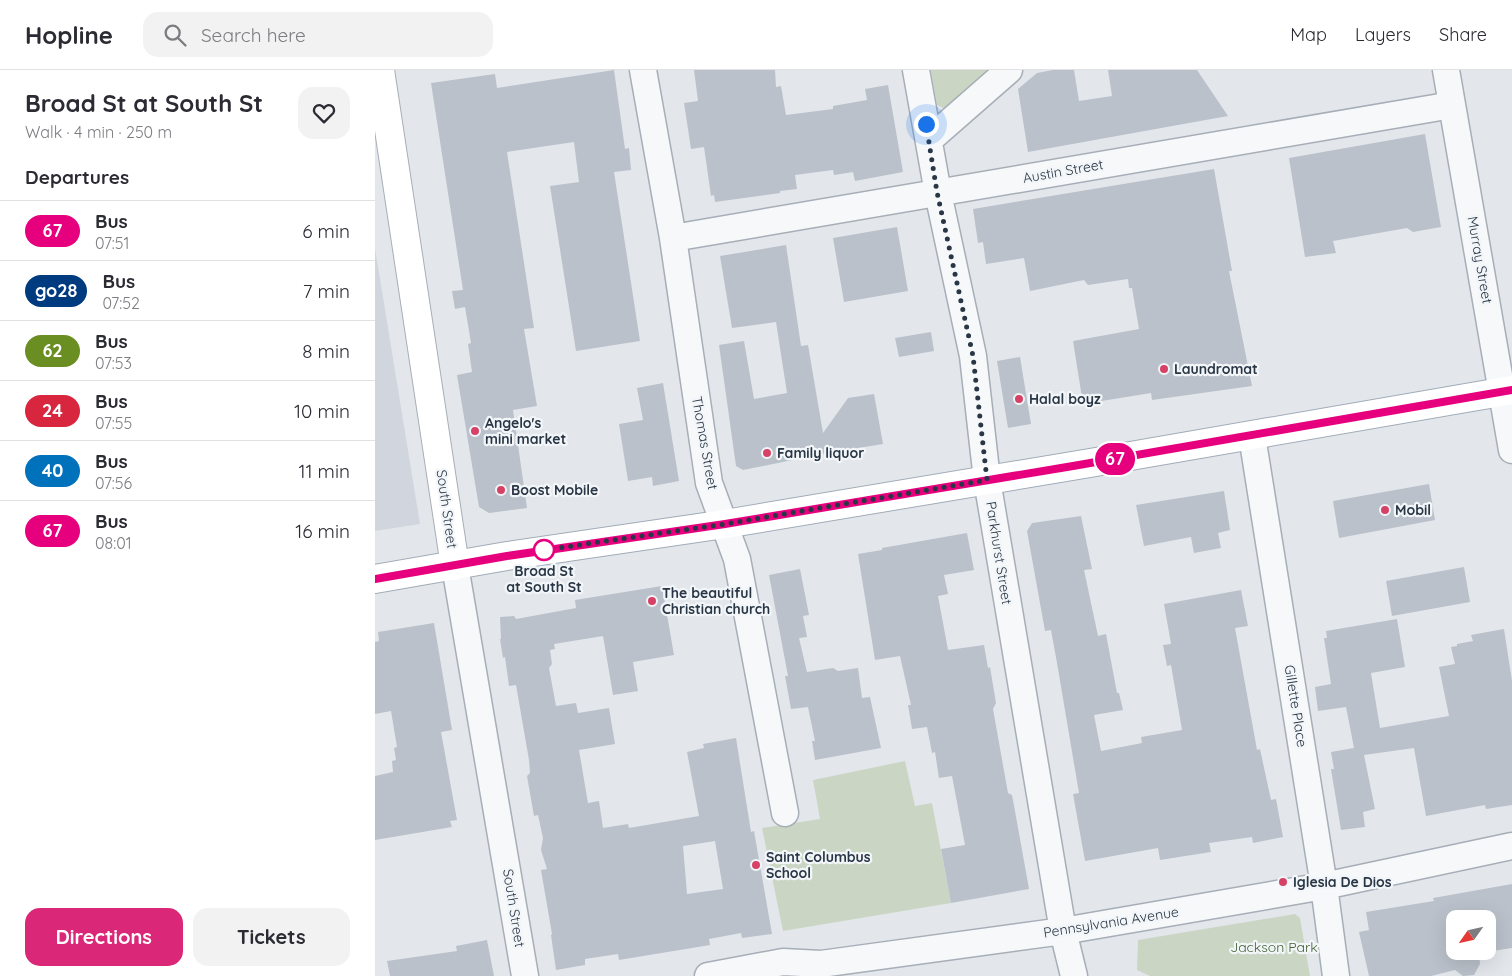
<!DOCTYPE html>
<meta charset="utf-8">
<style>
:root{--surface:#fff;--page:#f2f2f3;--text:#2b2b33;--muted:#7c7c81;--line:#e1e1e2;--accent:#db2777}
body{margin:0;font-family:Quicksand,sans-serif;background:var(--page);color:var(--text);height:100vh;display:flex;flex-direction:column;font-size:19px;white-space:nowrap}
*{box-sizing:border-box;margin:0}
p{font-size:16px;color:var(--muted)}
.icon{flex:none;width:28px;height:28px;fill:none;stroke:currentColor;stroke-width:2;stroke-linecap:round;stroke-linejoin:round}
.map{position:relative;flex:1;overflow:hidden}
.sheet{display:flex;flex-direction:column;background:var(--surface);width:375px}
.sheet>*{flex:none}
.badge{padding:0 10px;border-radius:16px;font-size:18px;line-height:32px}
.needle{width:32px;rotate:236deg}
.controls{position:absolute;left:1071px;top:840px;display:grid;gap:10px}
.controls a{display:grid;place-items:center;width:50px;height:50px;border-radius:10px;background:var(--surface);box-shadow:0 5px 20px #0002;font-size:25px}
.you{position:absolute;width:25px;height:25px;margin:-12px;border:4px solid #fff;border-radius:50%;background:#1a73e8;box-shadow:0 0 0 8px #1a73e833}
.map>.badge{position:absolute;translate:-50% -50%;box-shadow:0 0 0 2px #fff}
h2{padding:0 25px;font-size:19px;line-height:45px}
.round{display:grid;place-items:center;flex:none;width:52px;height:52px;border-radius:15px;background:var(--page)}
.headline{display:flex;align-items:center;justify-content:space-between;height:85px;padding:0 25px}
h1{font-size:24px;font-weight:700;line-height:38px}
.primary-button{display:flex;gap:10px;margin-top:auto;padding:10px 25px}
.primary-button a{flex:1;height:58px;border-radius:15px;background:var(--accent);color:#fff;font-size:20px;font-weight:700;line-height:58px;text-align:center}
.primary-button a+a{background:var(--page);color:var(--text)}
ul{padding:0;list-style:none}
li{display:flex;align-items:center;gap:15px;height:60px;padding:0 25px;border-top:1px solid var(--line)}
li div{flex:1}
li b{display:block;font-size:19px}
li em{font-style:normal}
li .badge{min-width:55px;font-weight:700;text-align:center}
header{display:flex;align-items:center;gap:30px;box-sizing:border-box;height:70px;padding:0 25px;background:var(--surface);border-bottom:1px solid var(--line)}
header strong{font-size:24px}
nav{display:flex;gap:28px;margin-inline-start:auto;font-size:18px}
.search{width:350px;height:45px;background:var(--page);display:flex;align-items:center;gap:12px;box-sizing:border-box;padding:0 18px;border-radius:15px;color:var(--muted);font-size:19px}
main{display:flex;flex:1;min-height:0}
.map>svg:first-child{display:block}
</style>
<header>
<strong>Hopline</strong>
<div class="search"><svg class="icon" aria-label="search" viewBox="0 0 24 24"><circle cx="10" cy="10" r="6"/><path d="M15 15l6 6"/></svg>Search here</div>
<nav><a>Map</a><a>Layers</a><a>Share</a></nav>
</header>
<main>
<section class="sheet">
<div class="headline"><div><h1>Broad St at South St</h1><p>Walk · 4 min · 250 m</p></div><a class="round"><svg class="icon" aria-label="heart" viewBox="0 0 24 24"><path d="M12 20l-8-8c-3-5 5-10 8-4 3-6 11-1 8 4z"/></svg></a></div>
<h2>Departures</h2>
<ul>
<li><span class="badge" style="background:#e6007e;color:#fff">67</span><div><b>Bus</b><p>07:51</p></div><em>6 min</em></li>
<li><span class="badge" style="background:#003b80;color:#fff">go28</span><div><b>Bus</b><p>07:52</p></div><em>7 min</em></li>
<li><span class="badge" style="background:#6b8e23;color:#fff">62</span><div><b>Bus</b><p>07:53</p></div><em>8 min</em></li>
<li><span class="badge" style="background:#d7263d;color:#fff">24</span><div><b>Bus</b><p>07:55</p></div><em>10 min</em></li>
<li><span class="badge" style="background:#0072bc;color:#fff">40</span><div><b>Bus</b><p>07:56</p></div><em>11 min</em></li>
<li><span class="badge" style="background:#e6007e;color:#fff">67</span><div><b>Bus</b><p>08:01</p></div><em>16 min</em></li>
</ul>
<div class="primary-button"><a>Directions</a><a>Tickets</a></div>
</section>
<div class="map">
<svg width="1137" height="906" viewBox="0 0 1137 906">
<rect width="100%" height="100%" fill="#e3e7ec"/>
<!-- built -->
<path fill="#d1d6de" d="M0,178L45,454L0,461Z"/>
<!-- green -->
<path fill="#cad6c3" d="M556,0H615L572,40L562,35Z
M530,691L540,736L557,733L576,833L408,861L387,758L445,749L438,710Z
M920,844L925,848L935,906H775L762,900L763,870Z"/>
<!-- building -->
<path fill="#bac1ca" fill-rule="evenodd" d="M239,0L250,79L254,78L256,100L239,102L265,271L201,281L175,116L204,112L199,72L132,82L159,258L149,259L162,336L138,340L152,438L114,443L104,437L82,305L97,302L93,274L96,273L90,237L80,239L77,221L88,220L56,13L120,4L122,18Z
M319,0H400L401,17L406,16L411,45L458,39V36L492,30L490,19L513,15L528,102L480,111L478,102L459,105L458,100L420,105L422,119L405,121V123L340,132L339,125L336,126L329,77L316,79L311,46L309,33L323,31Z
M678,0H699L704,31L737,26L733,0H822L853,46L653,82L643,19L662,3Z
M1050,64L1066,157L1038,162L1032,158L958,171L961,183L930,187L914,88Z
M839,99L857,201H854L877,316L777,330L776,323L708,334L698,271L764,259L757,218H754L753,209L713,215L709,210L655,221L649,188L611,194L608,172L603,173L598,139Z
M522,157L533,221L469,232L458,168Z
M411,175L426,276L433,275L448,363L473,328L499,324L508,374L452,383L368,400L361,396L344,275L369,271L379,329L412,323L401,252L357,258L345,186Z
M556,262L559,281L524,287L520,268Z
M645,287L656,354L633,358L622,291Z
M288,313L304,411L278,416L277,407L253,411L244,354L268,350L262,318Z
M1054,414L1060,450L964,468L958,431Z
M849,421L855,460L843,463L846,478L819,483L816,467L769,476L761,435Z
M706,446L717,499L709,500L723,566L731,564L742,623H744L748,640L719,645L726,681L767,673L766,667L807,660L796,595L792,596L788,575L796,574L789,534L866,520L873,556L860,558L882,680L885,679L896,730L901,729L908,767L878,773L877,767L834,773L836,782L785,790L783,778L710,791L698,724L704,723L682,593L676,560L670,561L652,461L657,453Z
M592,463L599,500L569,505L573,524L563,526L573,580L609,575L613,598L615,597L621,633L618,639L633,723L637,725L640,741L654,819L576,833L566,779L590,775L577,706L564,708L560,682L557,683L552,657L537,659L533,635H536L525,586L500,590L483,484L507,480V478Z
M1089,497L1095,532L1017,546L1011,511Z
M425,499L434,545L428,546L432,567L424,568L432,602L458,598L463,601L483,598L487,628L495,627L506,678L440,690L437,671H440L433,637L416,639L410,606H413L394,505Z
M287,516L299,585L258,592L263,621L238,625L228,566L179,574L180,579L175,580L177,594L174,598L181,636L201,633L203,643L234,638L240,674L204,680L213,733L224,731L228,758L253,754L254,758L324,746L312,682L329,678L328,674L361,668L376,762L379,761L397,864L367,868L366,863L334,869L335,875L244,890L243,884L210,889V895L181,900L176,865L177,864L166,800L172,799L166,780L168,768L163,745L159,746L152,706L155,703L154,690L141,615L134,616L130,587L128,588L125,569H126L125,547L139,546L141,549L201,538L200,530ZM340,771L348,819L312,824L308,776Z
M1022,549L1030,597L996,603L1005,658L1074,646L1064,597L1080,594L1076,577L1082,576V574L1098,571L1096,565L1129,559L1137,611V735L1111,739L1110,735L1051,746L1039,678L989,685L1000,739L988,742L990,757L966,760L956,699H959L956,682L979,678L971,637L943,641L940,617L956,614L949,568H952L951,561Z
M59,553L77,660L66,662L82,750L75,751L77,757L0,770V706L18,702L17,691L21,690L19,678L22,677L16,641L0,644V572L4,571L3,562Z
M1137,814V878L1104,883L1105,894L1099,905L1088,906L1080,900L1056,906H994L984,862L994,860L991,842L1059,831L1058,828ZM1080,849H1112V881H1080Z
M112,870L119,906H15L12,891L82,881L81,876Z"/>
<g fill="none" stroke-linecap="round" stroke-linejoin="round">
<!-- minor casing -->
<g stroke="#a7aeb7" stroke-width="29">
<path id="minor" d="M268,0L298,168L334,413L362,489L410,743
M541,0L563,123L598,286L612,410L688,861L699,906
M1071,0L1137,380
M554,70L634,0
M298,168L1077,35
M877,366L949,816L961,906
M80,496L150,906
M333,906L408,892L446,894L688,861L949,816L1137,776"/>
</g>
<!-- secondary casing -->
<g stroke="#a7aeb7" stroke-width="30">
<path id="secondary" d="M5,0L80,496"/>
</g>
<!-- primary casing -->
<g stroke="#a1acb8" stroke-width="30">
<path id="primary" d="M0,509L132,486L350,454L715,393L1137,320"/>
</g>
<!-- minor -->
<use href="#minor" stroke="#f6f8fa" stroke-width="26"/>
<!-- secondary -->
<use href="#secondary" stroke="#fff" stroke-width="28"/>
<!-- primary -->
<use href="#primary" stroke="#fff" stroke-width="28"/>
</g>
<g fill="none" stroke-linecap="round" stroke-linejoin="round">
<!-- line casing -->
<g stroke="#fff" stroke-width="11">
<path id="line" d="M0,509L132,486L350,454L698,396L1137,320"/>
</g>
<!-- line -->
<use href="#line" stroke="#e6007e" stroke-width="8"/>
<!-- walk -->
<path stroke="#293645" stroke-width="5" stroke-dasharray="0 9" d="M169,480L350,454L612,410L598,286L562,122L551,54"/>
</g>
<!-- markers -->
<g fill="#d64265" stroke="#f3f6f9" stroke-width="2">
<circle cx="789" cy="299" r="5"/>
<circle cx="644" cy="329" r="5"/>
<circle cx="100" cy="361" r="5"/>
<circle cx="392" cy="383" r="5"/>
<circle cx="126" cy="420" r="5"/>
<circle cx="1010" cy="440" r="5"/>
<circle cx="277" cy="531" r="5"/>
<circle cx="381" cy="795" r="5"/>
<circle cx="908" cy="812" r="5"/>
</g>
<circle fill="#fff" stroke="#e6007e" stroke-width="2.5" cx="169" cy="480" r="10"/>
<g text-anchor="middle" stroke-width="4.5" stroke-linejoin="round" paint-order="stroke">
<!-- street labels -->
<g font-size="14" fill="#293645" stroke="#f3f6f9">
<text transform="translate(688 101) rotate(-10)" y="5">Austin Street</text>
<text transform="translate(1105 190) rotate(80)" y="5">Murray Street</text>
<text transform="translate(330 373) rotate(80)" y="5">Thomas Street</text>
<text transform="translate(72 439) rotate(82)" y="5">South Street</text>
<text transform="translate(624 483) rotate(81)" y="5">Parkhurst Street</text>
<text transform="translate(921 636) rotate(81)" y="5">Gillette Place</text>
<text transform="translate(139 838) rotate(81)" y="5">South Street</text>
<text transform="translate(736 852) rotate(-9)" y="5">Pennsylvania Avenue</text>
</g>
<!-- poi labels -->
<g font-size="14" font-weight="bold" fill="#293645" stroke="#f3f6f9" text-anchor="start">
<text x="799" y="304">Laundromat</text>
<text x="654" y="334">Halal boyz</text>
<text x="110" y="358">Angelo's<tspan x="110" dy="16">mini market</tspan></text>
<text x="402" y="388">Family liquor</text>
<text x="136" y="425">Boost Mobile</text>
<text x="1020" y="445">Mobil</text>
<text x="287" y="528">The beautiful<tspan x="287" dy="16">Christian church</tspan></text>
<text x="391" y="792">Saint Columbus<tspan x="391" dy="16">School</tspan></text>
<text x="918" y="817">Iglesia De Dios</text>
</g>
<!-- stop labels -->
<g font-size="14" font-weight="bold" fill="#293645" stroke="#f3f6f9">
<text x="169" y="506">Broad St<tspan x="169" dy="16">at South St</tspan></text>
</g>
<!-- park labels -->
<g font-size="14" fill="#426236" stroke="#f3f6f9">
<text x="899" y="882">Jackson Park</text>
</g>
</g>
</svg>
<div class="controls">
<a><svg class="needle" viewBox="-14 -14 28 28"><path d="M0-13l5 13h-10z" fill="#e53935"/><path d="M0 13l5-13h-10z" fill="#7c7c81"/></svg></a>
</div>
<div class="you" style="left:551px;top:54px"></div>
<b class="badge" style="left:740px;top:389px;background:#e6007e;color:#fff">67</b>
</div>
</main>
